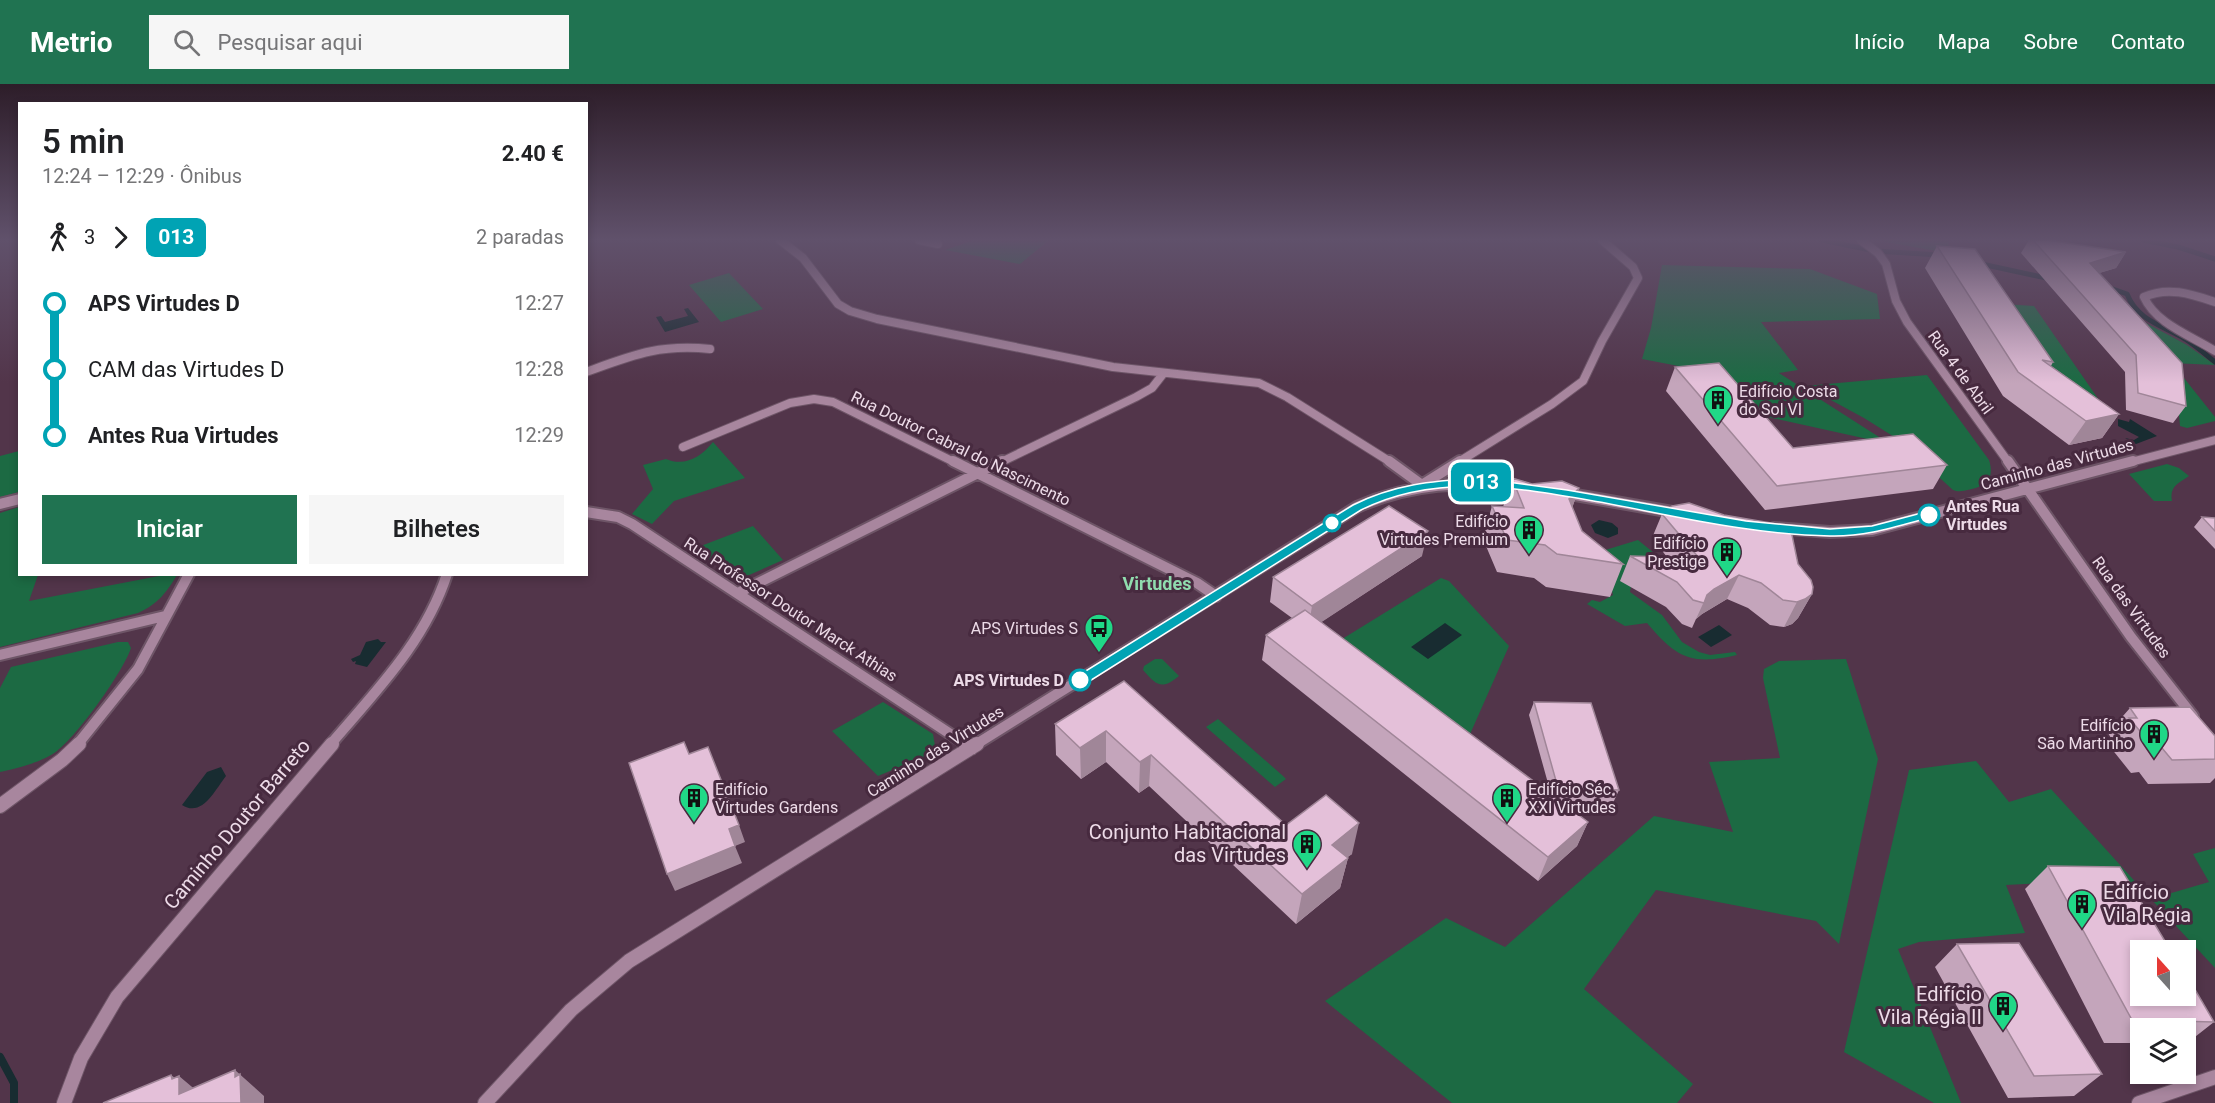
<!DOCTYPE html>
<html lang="pt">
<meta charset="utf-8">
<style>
:root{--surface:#fff;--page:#f6f6f6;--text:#202124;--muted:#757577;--accent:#207351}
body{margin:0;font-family:Roboto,sans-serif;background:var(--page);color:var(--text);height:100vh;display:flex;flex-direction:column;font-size:22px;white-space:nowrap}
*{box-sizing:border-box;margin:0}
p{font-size:20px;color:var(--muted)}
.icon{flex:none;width:33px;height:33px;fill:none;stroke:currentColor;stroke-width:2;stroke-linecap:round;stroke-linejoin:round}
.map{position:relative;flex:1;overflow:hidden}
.drawer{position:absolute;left:18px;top:18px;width:570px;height:474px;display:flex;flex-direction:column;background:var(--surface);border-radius:0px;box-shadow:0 3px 9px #0003}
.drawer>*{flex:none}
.badge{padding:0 12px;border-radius:9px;font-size:21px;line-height:39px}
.needle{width:39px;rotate:339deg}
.tools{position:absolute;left:2130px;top:856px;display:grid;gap:12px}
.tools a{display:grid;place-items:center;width:66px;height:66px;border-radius:0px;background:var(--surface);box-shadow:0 3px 9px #0003;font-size:30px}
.map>.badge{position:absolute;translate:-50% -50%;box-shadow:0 0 0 3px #fff}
.legs{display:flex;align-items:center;gap:9px;height:66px;padding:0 24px;font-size:20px}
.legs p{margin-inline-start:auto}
.headline{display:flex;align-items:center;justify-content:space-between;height:102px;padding:0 24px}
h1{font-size:33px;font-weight:600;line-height:45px}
.primary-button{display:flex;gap:12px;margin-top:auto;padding:12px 24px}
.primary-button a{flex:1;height:69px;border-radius:0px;background:var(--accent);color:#fff;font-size:24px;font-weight:600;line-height:69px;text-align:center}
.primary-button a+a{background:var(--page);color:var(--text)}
ul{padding:0 24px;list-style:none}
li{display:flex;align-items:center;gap:21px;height:66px;font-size:22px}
li i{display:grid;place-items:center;width:9px;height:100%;margin:0 8px;background:currentColor}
li i::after{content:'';width:15px;height:15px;margin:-8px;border:4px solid;border-radius:50%;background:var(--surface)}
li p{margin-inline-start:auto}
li:first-child i{background:linear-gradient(#0000 50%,currentColor 0)}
li:last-child i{background:linear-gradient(currentColor 50%,#0000 0)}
header{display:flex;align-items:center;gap:36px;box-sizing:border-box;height:84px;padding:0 30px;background:var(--accent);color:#fff}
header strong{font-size:28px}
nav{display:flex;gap:33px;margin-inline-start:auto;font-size:21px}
.search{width:420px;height:54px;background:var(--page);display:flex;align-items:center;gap:15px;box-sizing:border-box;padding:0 21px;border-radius:0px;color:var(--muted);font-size:22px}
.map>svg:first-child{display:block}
</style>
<header>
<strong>Metrio</strong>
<div class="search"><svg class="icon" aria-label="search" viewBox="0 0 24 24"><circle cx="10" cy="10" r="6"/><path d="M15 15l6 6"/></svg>Pesquisar aqui</div>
<nav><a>Início</a><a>Mapa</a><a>Sobre</a><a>Contato</a></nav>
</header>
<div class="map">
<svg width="2215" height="1019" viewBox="0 0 2215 1019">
<rect width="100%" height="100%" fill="#52354a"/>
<!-- green -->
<path fill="#1c6a43" d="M974,156H1049L1020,180L945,166Z
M1882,156H1949L1948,169L1886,158Z
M1662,181L1810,185L1877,210L1880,235L1761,238L1798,286L1779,289L1890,360L1740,327L1689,284L1642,275L1651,244Z
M729,189L763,225L721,238L689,201Z
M2096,208H2118L2117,211L2133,232L2187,261L2215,281L2172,279L2215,333V337L2187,344L2180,342L2176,297Z
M1988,219L2034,222L2099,316L2084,315Z
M1927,291L1989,376C1994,392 1989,401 1972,405C1965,406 1960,409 1953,406L1896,354L1864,334L1805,302Z
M713,358L745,394L674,417L652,440L632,430L653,405L643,381L666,375C685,383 701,373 713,358Z
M19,367V408L0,413V372Z
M2167,380L2179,384L2189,392C2179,399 2169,402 2172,417H2154L2129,390Z
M19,423L20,490L38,491L29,517L164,491H177C166,509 158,520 138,529L0,563V429Z
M753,442L783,476L740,495L693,465Z
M1638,456L1654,469L1665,483L1631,502L1630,508L1662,531L1682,558L1699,568L1710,571L1735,568L1737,571C1690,582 1676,573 1647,539L1625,542L1587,520L1592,516L1600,518L1613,511L1602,467Z
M1441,494L1449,497L1509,562L1467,657L1326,565Z
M118,558H128L131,564C123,588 78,651 57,667C45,677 16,685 0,688V604L11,583Z
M1155,575H1162L1179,592C1162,606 1157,602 1143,586L1144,582Z
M1846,575L1878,675L1839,860L1816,837L1656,806L1584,905L1693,1000L1677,1019H1452L1325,917L1446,834L1505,863L1654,732L1733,748L1709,678L1780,674L1763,594L1764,585L1779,577Z
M883,618L933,650L935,662L933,669L878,692L832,647Z
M1218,635L1282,691L1286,695L1275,703L1206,643Z
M1976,677L2009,718L2051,705L2151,815L2209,798L2193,770L2215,764V884L2151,815L2125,814L2106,796L2006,801L2025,849L1919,858L1898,865L1961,1019H1934L1844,968L1909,686Z"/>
<!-- water -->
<path fill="#182c31" d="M688,224L699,238L665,248L656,233L661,232L665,238L688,232L684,225Z
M2118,335L2129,338L2130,335L2157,352L2136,360L2125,354L2134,356L2139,353L2118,342Z
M1599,436L1612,439L1618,444V450L1608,454L1595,449L1591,441Z
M1445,539L1462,551L1428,575L1411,563Z
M1719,541L1732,551L1711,563L1698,553Z
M378,555L381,558H386L367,583L355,580L356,577L353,578L351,575L360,571L366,558Z
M221,683L226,692C215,706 202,734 182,721L207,688Z"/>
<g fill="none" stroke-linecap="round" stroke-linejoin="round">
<!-- stream-far1 -->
<path stroke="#182c31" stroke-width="5" d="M1822,156L1875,167L1940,171
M2143,156L2178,163L2215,175
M1977,179L2051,195
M2107,203L2127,210C2137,236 2163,242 2185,255C2196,262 2205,270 2215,278"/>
<!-- stream -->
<path stroke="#182c31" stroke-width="8" d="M0,973L14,999V1019"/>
<!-- minor-far2 casing -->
<g stroke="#6e5567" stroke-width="10">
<path id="minor-far2" d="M780,156L803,174L838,220L850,227L877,235L1113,283L1259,299L1287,313L1392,379
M919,156L938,160
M1861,156L1878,169L1886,180L1896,217L1907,238L2009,379
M2215,218C2191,210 2168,202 2144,213C2156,240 2192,252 2215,267
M586,288C633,271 659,260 710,265
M683,363L790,319L814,315L833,318L956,379
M999,379L1136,313L1152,304L1163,290
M1457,379L1552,320L1583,297L1602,257L1638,194L1633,183L1602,156
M2127,379L2215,356"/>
</g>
<!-- minor-far1 casing -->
<g stroke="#6e5567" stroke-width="14">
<path id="minor-far1" d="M953,377L1197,499L1216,512
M1389,377L1422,401
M2008,377L2131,553L2193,632
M1425,399L1460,377
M1564,409L1678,429
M0,420L20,415
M586,428L618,433L632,440L967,661
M1774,444L1830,448L1872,446L2133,377
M738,509L1002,377
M0,571L165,532
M77,661L138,585L189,490
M330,661C375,608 425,558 447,490
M975,661L1357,423C1411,399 1463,397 1521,403"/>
</g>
<!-- minor casing -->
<g stroke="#6e5567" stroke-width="16">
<path id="minor" d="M965,660L971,664
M0,722L62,676L79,660
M64,1019L81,974L117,913L332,660
M485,1019L571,926L629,877L977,660
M2139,1019L2215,993"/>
</g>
<!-- minor-far2 -->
<use href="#minor-far2" stroke="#a8869e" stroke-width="8"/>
<!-- minor-far1 -->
<use href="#minor-far1" stroke="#a8869e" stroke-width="10"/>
<!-- minor -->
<use href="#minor" stroke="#a8869e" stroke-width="14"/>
</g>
<!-- wall -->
<path fill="#c4a5bb" d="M2029,156H2047L2126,168L2116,184L2099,189L2186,322L2173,339L2126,326L2125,288L2021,169Z
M1937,162L2053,278L2051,282L2119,330L2102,354L2069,361L2003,312L1925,184Z
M1675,283L1793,364L1947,381L1933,405L1765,426L1666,307Z
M1512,394L1532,400L1579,404L1572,424L1582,447L1623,480L1610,513L1546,503L1534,494L1497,488L1483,455L1492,422L1503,423Z
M1662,430L1798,480L1812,510L1798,534L1792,540L1784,543L1770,541L1748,524L1727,515L1702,530L1696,535L1692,544L1682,540L1666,523L1620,497L1630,472L1667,473L1652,454Z
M2202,433L2215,434V465L2194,443Z
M1422,472L1321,538L1551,710L1529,631L1534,618L1619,706L1613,719L1561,718L1588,738L1577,762L1538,797L1262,576L1266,551L1292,534L1270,518L1273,493Z
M1124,597L1286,741L1352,770L1347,773L1348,774L1340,804L1296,840L1149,702L1139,709L1106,678L1081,695L1056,671L1055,640Z
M2130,624L2215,652V694L2210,699L2148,700L2139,688L2131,689L2107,659L2111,654L2108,649Z
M2048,782L2214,938L2186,960V945H2140V959H2104L2025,805Z
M1957,860L2102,990L2074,1012L2008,1014L1935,883Z"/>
<!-- shaded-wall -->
<path fill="#a08698" d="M2126,168L2116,184L2080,195L2090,179Z
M2119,330L2102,354L2069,361L2086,337Z
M1579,404L1568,436L1569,415Z
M1428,447L1422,472L1308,547L1312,522Z
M1739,491L1727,515L1702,530L1696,535L1707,511L1714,505Z
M1812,510L1798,534L1792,540L1784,543L1797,518Z
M1106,647V678L1081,695L1080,664Z
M1151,671L1149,702L1139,709L1140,678Z
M1588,738L1577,762L1538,797L1548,773Z
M1359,739L1352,770L1325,791L1332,761Z
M739,741L745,758L735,762L742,779L675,807L667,790L729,745Z
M1348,774L1340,804L1296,840L1302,810Z
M235,986L264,1012V1019H241L235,993Z
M171,991L179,997V992L204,1013L179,1010L172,995Z"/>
<!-- building -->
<path fill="#e4c0d9" stroke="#a08698" stroke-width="1.5" d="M2033,156H2047L2126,168L2090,179L2182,279L2186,322L2138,309L2136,271Z
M1937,162L1975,165L2053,278L2042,276L2119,330L2086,337L2018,288Z
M1719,279L1793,364L1913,350L1947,381L1777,402L1675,283Z
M1512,394L1532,400L1562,397L1579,404L1569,415L1582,447L1623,480L1557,470L1545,461L1507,456L1492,422L1524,424Z
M1689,419L1724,431L1783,441L1792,451L1798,480L1811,496L1813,503L1812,510L1805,515L1797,518L1783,516L1761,499L1739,491L1714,505L1707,511L1704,519L1693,516L1677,498L1630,472L1699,474L1662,430L1672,422Z
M1389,422L1428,447L1312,522L1273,493Z
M2202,433L2215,434V447Z
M1305,526L1588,738L1548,773L1266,551Z
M1124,597L1286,741L1326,711L1359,739L1332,761L1348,774L1302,810L1151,671L1140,678L1106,647L1080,664L1055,640Z
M1534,618L1591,619L1619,706L1558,704Z
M2190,623L2215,652V675L2172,676L2162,664H2154L2129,634H2137L2130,624Z
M684,658L689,670L708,663L739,741L729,745L735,762L667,790L629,679Z
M2048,782L2120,783L2171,867H2140V912H2186V890L2214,938L2132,936Z
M2019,859L2102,990L2034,992L1957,860Z
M235,986V993L240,990L241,1019H103L171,991L172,995L179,992V1010Z"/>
<!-- sky -->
<linearGradient id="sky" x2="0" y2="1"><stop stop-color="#2d1d29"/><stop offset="0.52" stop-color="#60516b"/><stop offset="1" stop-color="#60516b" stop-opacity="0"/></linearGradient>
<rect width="2215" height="299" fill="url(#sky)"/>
<!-- line-1 -->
<path fill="#00a3b4" stroke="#fff" stroke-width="1.5" d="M1478,394L1567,406L1746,437L1830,445L1872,442L1929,427L1934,431L1932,433C1898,442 1866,453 1830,452C1755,451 1679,433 1605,419C1524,405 1438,387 1361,426L1085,600L1080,601L1074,596L1076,593L1353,421C1395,400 1432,397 1478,394Z"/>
<!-- icons -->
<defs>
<g id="building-pin" transform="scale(1.5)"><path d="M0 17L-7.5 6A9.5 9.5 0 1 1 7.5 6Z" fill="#20d887" stroke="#472a3f"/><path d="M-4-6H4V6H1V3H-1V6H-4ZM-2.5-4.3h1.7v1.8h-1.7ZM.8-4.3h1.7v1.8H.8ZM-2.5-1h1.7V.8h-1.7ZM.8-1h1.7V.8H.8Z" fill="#111"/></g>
<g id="bus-pin" transform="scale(1.5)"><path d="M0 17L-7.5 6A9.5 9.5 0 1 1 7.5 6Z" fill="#20d887" stroke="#472a3f"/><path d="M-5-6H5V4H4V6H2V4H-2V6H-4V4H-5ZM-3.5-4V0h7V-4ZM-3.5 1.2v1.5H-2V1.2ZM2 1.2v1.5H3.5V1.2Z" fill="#111"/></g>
</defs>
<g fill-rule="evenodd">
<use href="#building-pin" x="1718" y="316"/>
<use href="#building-pin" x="1529" y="446"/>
<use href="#building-pin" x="1727" y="468"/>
<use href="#bus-pin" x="1099" y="544"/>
<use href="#building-pin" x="2154" y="650"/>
<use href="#building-pin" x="694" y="714"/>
<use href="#building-pin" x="1507" y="714"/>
<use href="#building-pin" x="1307" y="760"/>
<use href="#building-pin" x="2082" y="820"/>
<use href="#building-pin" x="2003" y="922"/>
</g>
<!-- markers -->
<g fill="#fff" stroke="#00a3b4" stroke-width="3">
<circle cx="1929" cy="431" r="10"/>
<circle cx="1332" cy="439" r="8"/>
<circle cx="1080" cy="596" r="10"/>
</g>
<g text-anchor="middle" stroke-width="6" stroke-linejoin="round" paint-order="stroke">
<!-- street labels -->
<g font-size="16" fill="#eddbe8" stroke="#472a3f">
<text transform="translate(1961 288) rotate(54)" y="6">Rua 4 de Abril</text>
<text transform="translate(961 364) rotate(26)" y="6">Rua Doutor Cabral do Nascimento</text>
<text transform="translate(2057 380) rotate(-15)" y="6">Caminho das Virtudes</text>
<text transform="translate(2132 523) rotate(54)" y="6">Rua das Virtudes</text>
<text transform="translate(791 525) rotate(33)" y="6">Rua Professor Doutor Marck Athias</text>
<text transform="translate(935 667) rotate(-32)" y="6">Caminho das Virtudes</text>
</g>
<!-- poi labels -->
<g font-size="16" fill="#eddbe8" stroke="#472a3f" text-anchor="end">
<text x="1739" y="313" text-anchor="start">Edifício Costa<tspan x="1739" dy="18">do Sol VI</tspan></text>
<text x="1508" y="443">Edifício<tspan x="1508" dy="18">Virtudes Premium</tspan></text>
<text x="1706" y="465">Edifício<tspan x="1706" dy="18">Prestige</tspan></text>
<text x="1078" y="550">APS Virtudes S</text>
<text x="2133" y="647">Edifício<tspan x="2133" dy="18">São Martinho</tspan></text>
<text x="715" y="711" text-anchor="start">Edifício<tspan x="715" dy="18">Virtudes Gardens</tspan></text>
<text x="1528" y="711" text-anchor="start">Edifício Séc.<tspan x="1528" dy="18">XXI Virtudes</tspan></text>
</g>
<!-- stop labels -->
<g font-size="16" font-weight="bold" fill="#eddbe8" stroke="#472a3f" text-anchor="start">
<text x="1946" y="428">Antes Rua<tspan x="1946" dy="18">Virtudes</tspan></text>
<text x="1064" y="602" text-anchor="end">APS Virtudes D</text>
</g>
<!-- neighbourhood labels -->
<g font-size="18" font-weight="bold" fill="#90dcae" stroke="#472a3f">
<text x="1157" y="506">Virtudes</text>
</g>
<!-- near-street labels -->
<g font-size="20" fill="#eddbe8" stroke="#472a3f">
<text transform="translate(237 740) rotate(-50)" y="7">Caminho Doutor Barreto</text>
</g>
<!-- near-poi labels -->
<g font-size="20" fill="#eddbe8" stroke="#472a3f" text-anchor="end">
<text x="1286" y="755">Conjunto Habitacional<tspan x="1286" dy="23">das Virtudes</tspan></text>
<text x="2103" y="815" text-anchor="start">Edifício<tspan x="2103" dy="23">Vila Régia</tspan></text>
<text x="1982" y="917">Edifício<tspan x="1982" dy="23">Vila Régia II</tspan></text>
</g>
</g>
</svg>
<div class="tools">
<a><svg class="needle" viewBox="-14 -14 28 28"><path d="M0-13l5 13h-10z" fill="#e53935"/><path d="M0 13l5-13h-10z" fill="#757577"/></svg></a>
<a><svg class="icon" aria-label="layers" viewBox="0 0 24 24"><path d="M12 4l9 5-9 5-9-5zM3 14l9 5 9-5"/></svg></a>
</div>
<b class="badge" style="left:1481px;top:398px;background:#00a3b4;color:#fff">013</b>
<section class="drawer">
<div class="headline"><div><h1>5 min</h1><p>12:24 – 12:29 · Ônibus</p></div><b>2.40 €</b></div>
<div class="legs"><svg class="icon" aria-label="walk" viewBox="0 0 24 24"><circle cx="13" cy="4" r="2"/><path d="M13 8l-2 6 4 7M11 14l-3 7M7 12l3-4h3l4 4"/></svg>3<svg class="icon" aria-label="forward" viewBox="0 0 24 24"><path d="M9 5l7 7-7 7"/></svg><b class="badge" style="background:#00a3b4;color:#fff">013</b><p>2 paradas</p></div>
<ul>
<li><i style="color:#00a3b4"></i><b>APS Virtudes D</b><p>12:27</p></li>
<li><i style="color:#00a3b4"></i><span>CAM das Virtudes D</span><p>12:28</p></li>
<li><i style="color:#00a3b4"></i><b>Antes Rua Virtudes</b><p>12:29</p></li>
</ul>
<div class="primary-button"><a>Iniciar</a><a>Bilhetes</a></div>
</section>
</div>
